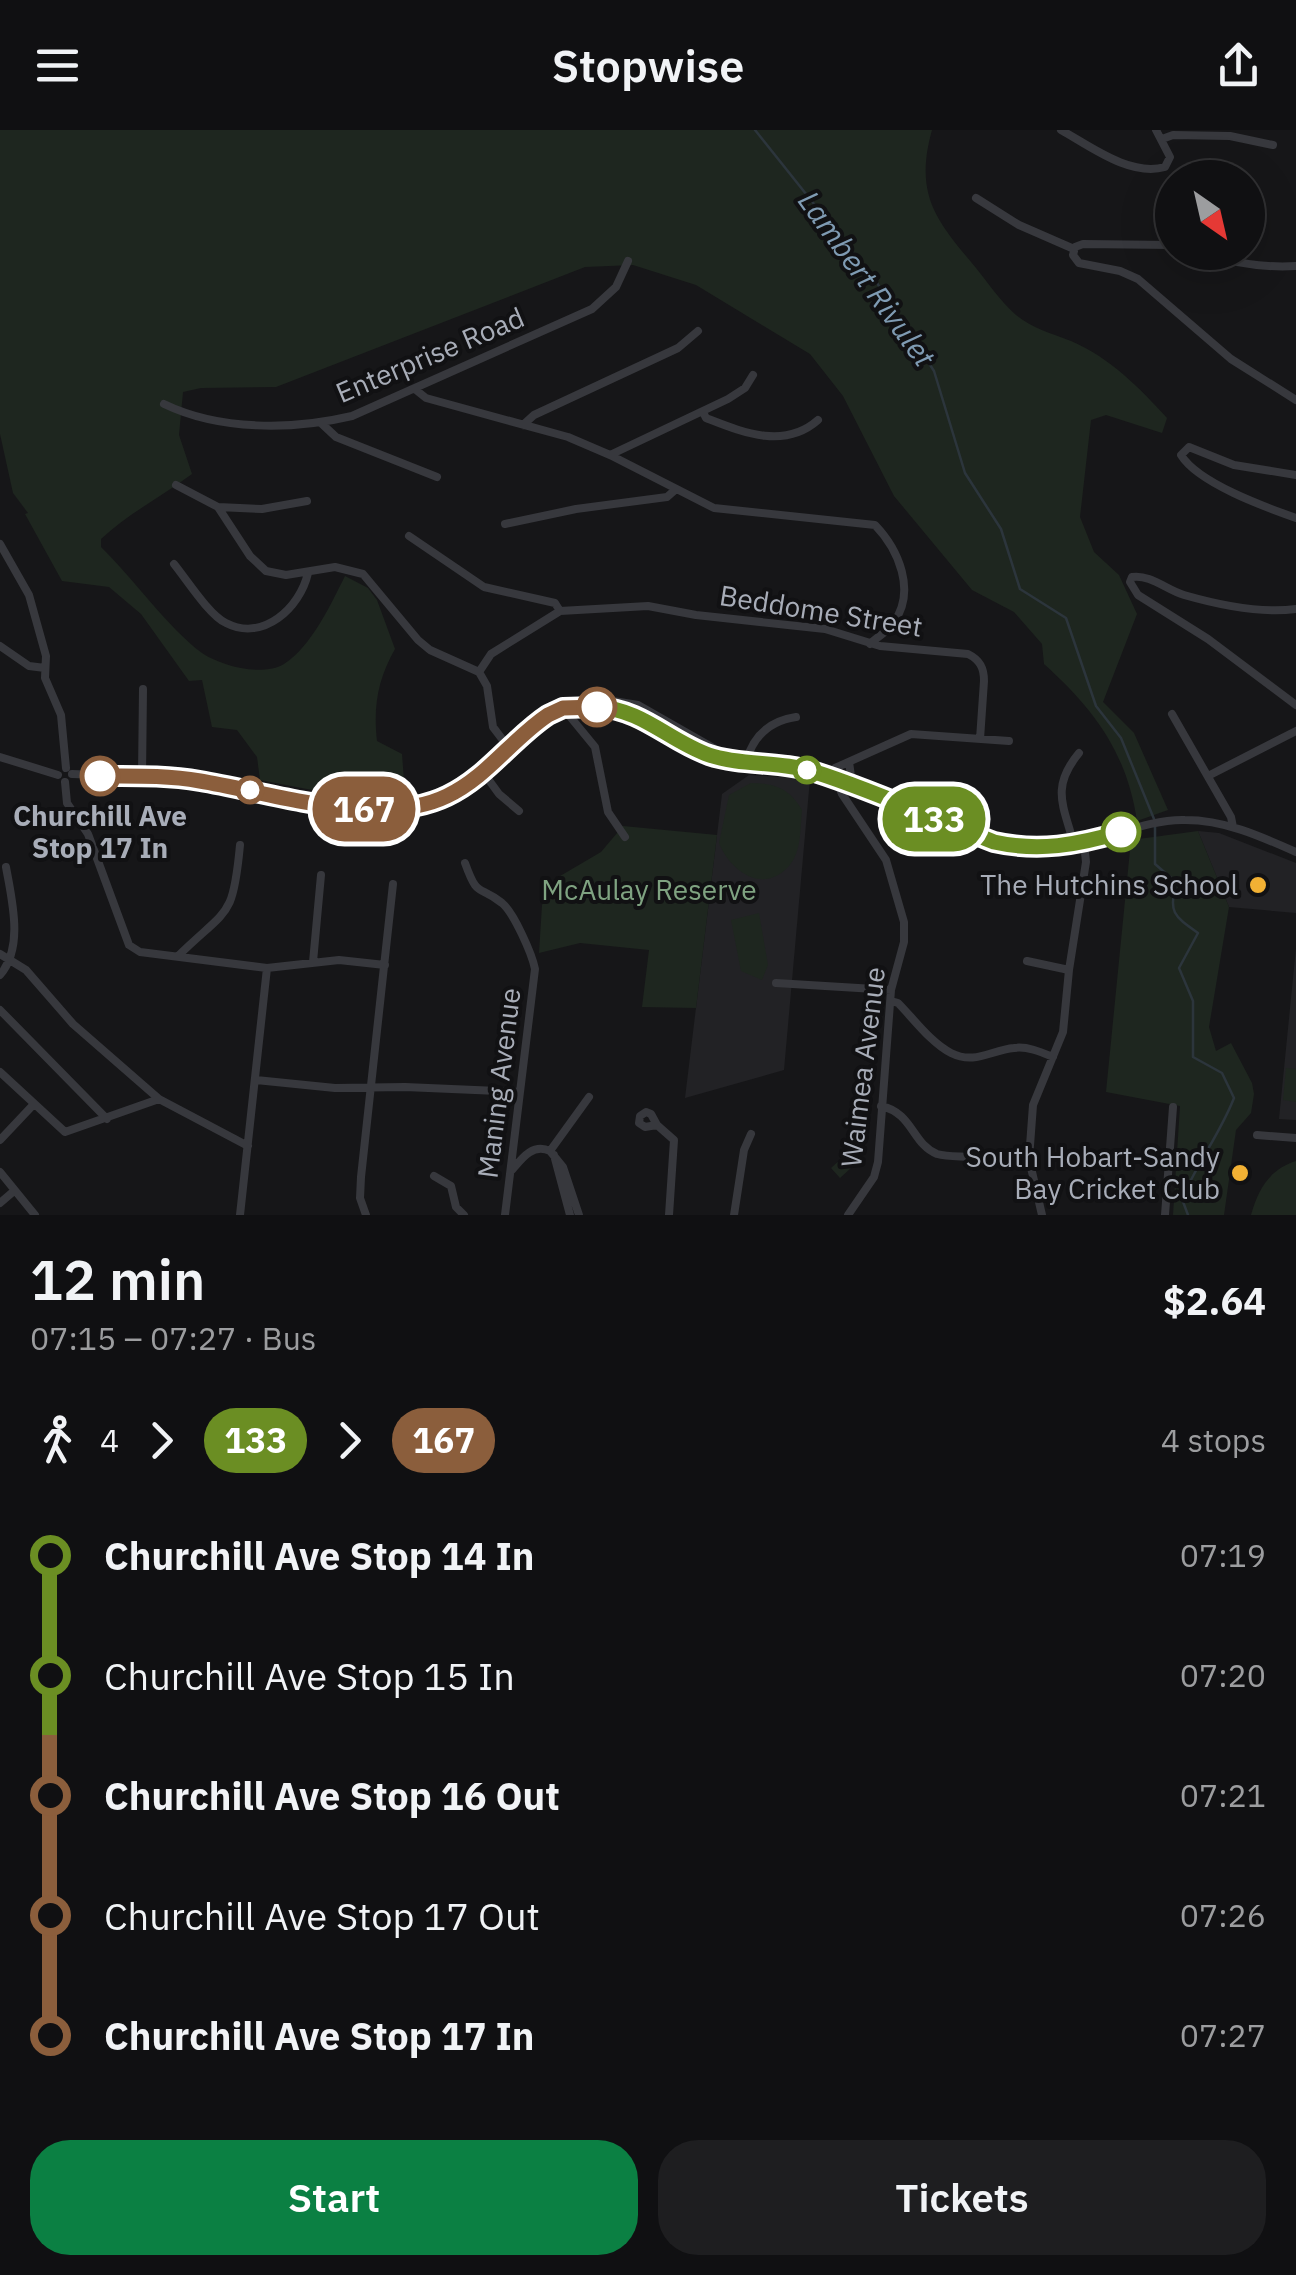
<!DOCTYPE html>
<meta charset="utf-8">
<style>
:root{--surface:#101012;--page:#1e1e20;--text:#f1f3f6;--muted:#9c9d9f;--line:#303032;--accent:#0b8043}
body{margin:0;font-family:"IBM Plex Sans",sans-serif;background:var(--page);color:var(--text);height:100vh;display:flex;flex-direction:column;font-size:38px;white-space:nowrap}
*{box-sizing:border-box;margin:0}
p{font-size:32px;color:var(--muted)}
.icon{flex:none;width:55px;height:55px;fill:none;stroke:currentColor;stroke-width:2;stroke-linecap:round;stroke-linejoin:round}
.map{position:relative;height:1085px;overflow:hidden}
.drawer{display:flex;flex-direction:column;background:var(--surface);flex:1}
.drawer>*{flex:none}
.badge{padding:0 20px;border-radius:32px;font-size:35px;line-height:65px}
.needle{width:65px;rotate:146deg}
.fabs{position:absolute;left:1155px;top:30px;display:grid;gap:20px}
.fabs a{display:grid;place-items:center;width:110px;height:110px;border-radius:50%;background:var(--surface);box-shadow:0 10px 40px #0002,0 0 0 2px var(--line);font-size:50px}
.map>.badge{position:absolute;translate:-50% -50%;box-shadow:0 0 0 5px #fff}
.legs{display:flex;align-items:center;gap:15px;height:110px;padding:0 30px;font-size:32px}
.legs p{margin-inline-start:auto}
.summary{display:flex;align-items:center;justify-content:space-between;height:170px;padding:0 30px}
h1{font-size:55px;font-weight:600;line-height:75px}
.cta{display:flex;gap:20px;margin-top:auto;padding:20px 30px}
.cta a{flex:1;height:115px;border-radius:40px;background:var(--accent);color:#fff;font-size:40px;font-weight:600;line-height:115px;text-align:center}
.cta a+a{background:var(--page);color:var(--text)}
ul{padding:0 30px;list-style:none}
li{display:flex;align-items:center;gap:35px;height:120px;font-size:38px}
li i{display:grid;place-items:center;width:15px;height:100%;margin:0 12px;background:currentColor}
li i::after{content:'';width:25px;height:25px;margin:-12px;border:8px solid;border-radius:50%;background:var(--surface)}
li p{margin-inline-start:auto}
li:first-child i{background:linear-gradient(#0000 50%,currentColor 0)}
li:last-child i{background:linear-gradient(currentColor 50%,#0000 0)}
header{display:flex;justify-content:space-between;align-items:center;height:130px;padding:0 30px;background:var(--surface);font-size:45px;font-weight:600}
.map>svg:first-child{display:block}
</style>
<header><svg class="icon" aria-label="menu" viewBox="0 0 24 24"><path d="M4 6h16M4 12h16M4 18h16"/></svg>Stopwise<svg class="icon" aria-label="share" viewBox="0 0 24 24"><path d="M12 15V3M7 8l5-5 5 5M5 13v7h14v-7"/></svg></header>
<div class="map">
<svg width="1296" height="1085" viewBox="0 0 1296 1085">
<rect width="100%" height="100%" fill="#161618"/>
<!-- built -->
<path fill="#222225" d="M749,645L810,649L784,940L685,968L722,664Z
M1198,701L1219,703L1296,733V783L1229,777Z
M1296,818V990L1279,989Z"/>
<!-- green -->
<path fill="#1e261f" d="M0,0H932C914,65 936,90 976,138C988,153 1001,172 1016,185C1033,199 1051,203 1071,211C1109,227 1140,258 1167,288L1162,303L1106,285L1091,290L1080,387L1094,422L1119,445L1137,484L1103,572L1134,603L1168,680L1137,691C1127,623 1094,579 1044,534L1042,514L1014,482L972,460L894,366L843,266L810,224L696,155L633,135L585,137L276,257L201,258L183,262L179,305L192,344C161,367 129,383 101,409V417C134,449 167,497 202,523C221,536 262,547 284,534C311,517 331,474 345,446L368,458L377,470L395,519C378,549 373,576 377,611L402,624L405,664L385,674L260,650L257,627L237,600L212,597L202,550L189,551L141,484L109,457L62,451L25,384L28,383L13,363L0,304Z
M751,653C775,653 790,659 802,680C800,698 802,721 789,736C763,765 730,741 719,713L729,665Z
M623,696L717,705L696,878L642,877L649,820L580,813L539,823L542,775L555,749L601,722Z
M1198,701L1229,777L1209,897L1216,921L1231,913L1252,953L1254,964L1251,983L1236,1000L1224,1085H1173L1180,976L1106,962L1131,710Z
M759,783L768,835L762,850L741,841L731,790Z
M1286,938L1296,939V972L1283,970Z
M853,1018L862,1028L840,1048L831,1038Z
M1296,1031V1085H1251C1258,1059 1270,1039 1296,1031Z"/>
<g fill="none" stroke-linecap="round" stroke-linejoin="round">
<!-- stream -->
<path stroke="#2c353c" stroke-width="2.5" d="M755,0L877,153L934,241L965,343L1001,399L1020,459L1066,488L1096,576L1121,608L1154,689
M1155,697V734L1177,753C1167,782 1175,787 1198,803L1179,838L1193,871V927L1222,943L1234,968C1220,1004 1197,1033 1182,1069L1188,1085"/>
<!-- minor -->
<path stroke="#37383d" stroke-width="8" d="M1061,0C1090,16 1130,47 1165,37L1170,27L1156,0
M1162,9L1173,5L1230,6L1273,15
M976,68L1019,95L1074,119
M1172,115L1083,114L1075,117L1073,125L1079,133L1120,141L1138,149L1231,229L1296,270
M1200,122C1232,133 1263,138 1296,136
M416,260L426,268L568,307L610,325L714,378L875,395C899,420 916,461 894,492C889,501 878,506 870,514
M164,274C220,301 293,300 352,286L592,179L616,157L628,131
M703,282L706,288C742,302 784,320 818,290
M321,293L336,307L437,347
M523,295L534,285L678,218L698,201
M610,325L728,269L745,258L753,245
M1296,345L1234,335L1189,317L1181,325C1198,353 1265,377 1296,388
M176,355L218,377L250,426L266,441L286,445L335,437L363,444L418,510L430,520L479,542L487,556L493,597L509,618
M218,377L262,379L307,371
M505,394L576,379L667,367L675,360
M409,406L484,457L555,473L560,481
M0,414L29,465L46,526L45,548L61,585L66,638
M174,434C187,450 209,485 226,493C263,512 300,478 308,443
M1296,479C1260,484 1219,475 1184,465C1167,460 1150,444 1132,447L1130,452L1138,465L1208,509L1296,575
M0,516L29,536L45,538
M479,542L491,524L560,481L648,476L696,485L825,499L880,516L968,524C980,530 984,538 984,551L980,609
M563,578L603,577L624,581L645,589L699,622L725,630L812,641L994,712C1022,718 1051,720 1079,714C1114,707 1149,689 1185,690C1225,690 1260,706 1296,722
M563,578L595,617L608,682L625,707
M1172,584L1231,687L1233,697
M0,627L58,645
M746,632C753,606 769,591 796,587
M849,632L851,646L871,662
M483,642L499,664L519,681
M72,644L178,648L362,679L401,681L428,675L453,664L483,642L538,592L569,574L595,568L638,575L731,628
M142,646L143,559
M1208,646L1296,601
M827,647L835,638L911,604L1009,611
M837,651L842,664L886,730L904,792V812L891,860L878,1032L874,1047L848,1085
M65,652L67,673L88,704L129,815L140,822L267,838L240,1085
M1074,715C1064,676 1050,658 1079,623
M465,733C478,769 478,754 502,773C514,783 532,824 535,839L505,1085
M0,824L26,840L73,894L159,969L248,1016
M178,826C228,777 233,790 240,715
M1027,831L1069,840
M313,832L321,745
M267,838L339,830L385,835
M0,845C24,817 12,771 6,737
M776,853L891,860
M891,871L898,873C913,888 931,913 951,923C975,935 991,920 1014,918C1027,916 1041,922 1053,927
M0,880L107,989
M0,942L65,1002L159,969
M256,950L335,958L405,957L519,962
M881,976C913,983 912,1014 937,1024C948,1027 961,1026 971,1027
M657,995L645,997L639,993L640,986L646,982L651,984L657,995L674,1010L669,1085
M1257,1005L1296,1008
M0,1010L34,974
M550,1021L589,967
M554,1025L570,1085
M512,1040C522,1028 533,1013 550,1021L563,1037L579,1085
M0,1042L35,1085
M434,1046L451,1056L456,1077L464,1085
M0,1073L14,1061
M366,1085L360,1068L361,1047L393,754
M734,1085L744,1020L751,1004
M1042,1085L1029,1029L1033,975L1063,902L1069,840L1086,732L1084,713
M1165,1085L1173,977"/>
</g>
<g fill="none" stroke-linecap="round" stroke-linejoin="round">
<!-- line-1 casing -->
<g stroke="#fff" stroke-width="22">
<path id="line-1" d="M597,577C642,579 669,611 709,625C742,636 781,631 815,642C875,661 935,689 994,712C1039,722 1077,715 1121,702"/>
</g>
<!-- line-2 casing -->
<g stroke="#fff" stroke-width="22">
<path id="line-2" d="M100,646C134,646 167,645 200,651C273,663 379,699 447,666C487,647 512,609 548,585L563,578L597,577"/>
</g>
<!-- line-1 -->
<use href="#line-1" stroke="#6b8e23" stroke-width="15"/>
<!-- line-2 -->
<use href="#line-2" stroke="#8b5e3c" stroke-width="15"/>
</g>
<!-- markers -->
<g fill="#fff" stroke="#8b5e3c" stroke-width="5">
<circle cx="597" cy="577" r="18"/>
<circle cx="100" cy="646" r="18"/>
<circle cx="250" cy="660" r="12"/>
</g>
<g fill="#fff" stroke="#6b8e23" stroke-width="5">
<circle cx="807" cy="640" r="12"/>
<circle cx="1121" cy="702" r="18"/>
</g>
<g fill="#f2b134" stroke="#111113" stroke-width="4">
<circle cx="1258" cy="755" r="10"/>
<circle cx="1240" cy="1043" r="10"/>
</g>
<g text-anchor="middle" stroke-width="8" stroke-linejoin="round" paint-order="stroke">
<!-- street labels -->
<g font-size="28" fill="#a8adb8" stroke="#111113">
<text transform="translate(430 225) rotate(-23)" y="10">Enterprise Road</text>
<text transform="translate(821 481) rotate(9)" y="10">Beddome Street</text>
<text transform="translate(863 937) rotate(-83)" y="10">Waimea Avenue</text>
<text transform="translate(499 953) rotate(-83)" y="10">Maning Avenue</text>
</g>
<!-- stop labels -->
<g font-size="28" font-weight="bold" fill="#a8adb8" stroke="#111113">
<text x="100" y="696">Churchill Ave<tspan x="100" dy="32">Stop 17 In</tspan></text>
</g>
<!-- poi labels -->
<g font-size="28" fill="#a8adb8" stroke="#111113" text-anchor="end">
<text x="1238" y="765">The Hutchins School</text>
<text x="1220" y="1037">South Hobart-Sandy<tspan x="1220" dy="32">Bay Cricket Club</tspan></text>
</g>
<!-- park labels -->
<g font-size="28" fill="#7fa381" stroke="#111113">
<text x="649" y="770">McAulay Reserve</text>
</g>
<!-- water labels -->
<g font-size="30" font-style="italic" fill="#7f9bb3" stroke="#111113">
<text transform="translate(866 149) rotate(54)" y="10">Lambert Rivulet</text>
</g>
</g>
</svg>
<div class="fabs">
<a><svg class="needle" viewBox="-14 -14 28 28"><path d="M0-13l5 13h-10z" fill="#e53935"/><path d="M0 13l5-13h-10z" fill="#9c9d9f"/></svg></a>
</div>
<b class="badge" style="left:934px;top:689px;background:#6b8e23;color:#fff">133</b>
<b class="badge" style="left:364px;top:679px;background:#8b5e3c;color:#fff">167</b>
</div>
<section class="drawer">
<div class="summary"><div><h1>12 min</h1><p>07:15 – 07:27 · Bus</p></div><b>$2.64</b></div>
<div class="legs"><svg class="icon" aria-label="walk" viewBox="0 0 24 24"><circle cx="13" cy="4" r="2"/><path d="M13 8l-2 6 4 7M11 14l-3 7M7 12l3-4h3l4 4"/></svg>4<svg class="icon" aria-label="forward" viewBox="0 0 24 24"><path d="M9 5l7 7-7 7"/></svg><b class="badge" style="background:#6b8e23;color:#fff">133</b><svg class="icon" aria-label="forward" viewBox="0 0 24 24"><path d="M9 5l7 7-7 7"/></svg><b class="badge" style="background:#8b5e3c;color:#fff">167</b><p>4 stops</p></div>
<ul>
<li><i style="color:#6b8e23"></i><b>Churchill Ave Stop 14 In</b><p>07:19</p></li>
<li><i style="color:#6b8e23"></i><span>Churchill Ave Stop 15 In</span><p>07:20</p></li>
<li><i style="color:#8b5e3c"></i><b>Churchill Ave Stop 16 Out</b><p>07:21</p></li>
<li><i style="color:#8b5e3c"></i><span>Churchill Ave Stop 17 Out</span><p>07:26</p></li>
<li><i style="color:#8b5e3c"></i><b>Churchill Ave Stop 17 In</b><p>07:27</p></li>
</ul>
<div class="cta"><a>Start</a><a>Tickets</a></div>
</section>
